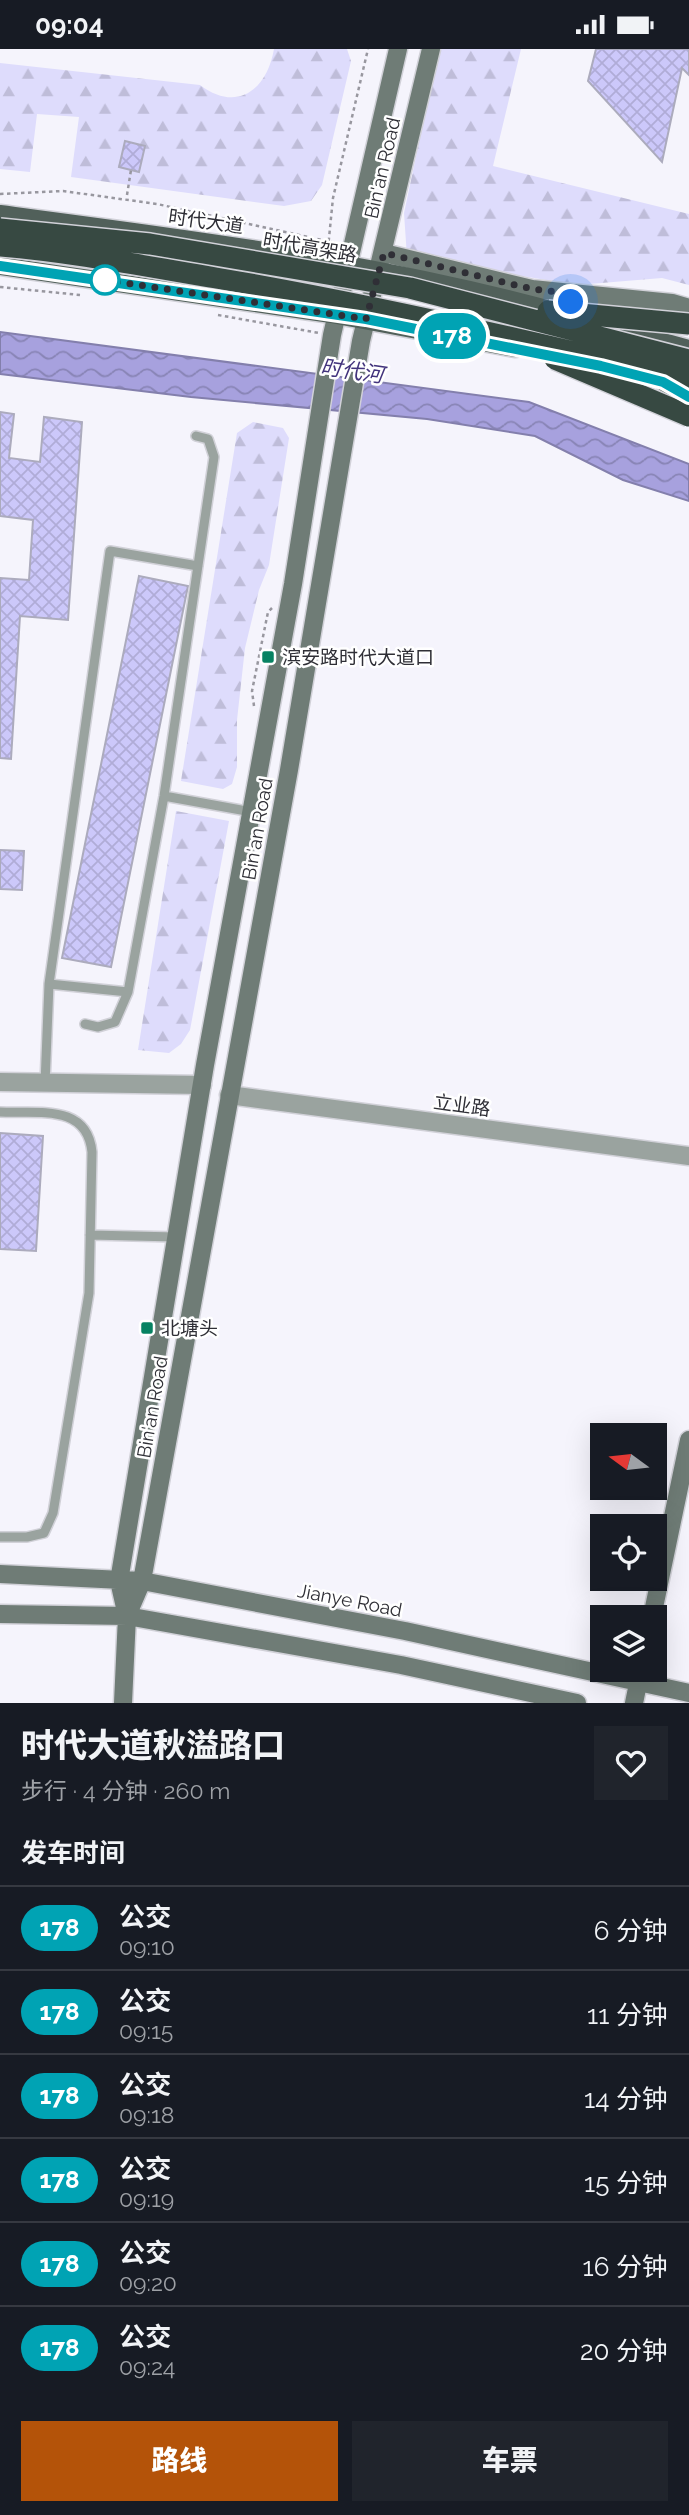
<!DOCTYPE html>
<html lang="zh">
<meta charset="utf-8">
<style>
:root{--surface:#171b24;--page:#20242c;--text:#f1f3f6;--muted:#9ea1a6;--line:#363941;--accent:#b45309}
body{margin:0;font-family:Raleway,"Noto Sans SC",sans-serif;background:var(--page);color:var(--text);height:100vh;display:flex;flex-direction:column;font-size:26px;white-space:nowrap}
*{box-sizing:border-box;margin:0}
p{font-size:23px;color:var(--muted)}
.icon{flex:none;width:38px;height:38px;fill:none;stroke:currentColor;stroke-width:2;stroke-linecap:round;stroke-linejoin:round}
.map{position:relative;height:1654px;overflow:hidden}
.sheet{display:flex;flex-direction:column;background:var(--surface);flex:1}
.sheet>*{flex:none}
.badge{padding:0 14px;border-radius:23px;font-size:24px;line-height:46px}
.needle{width:46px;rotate:285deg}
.fabs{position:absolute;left:590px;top:1374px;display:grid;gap:14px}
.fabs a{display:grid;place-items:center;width:77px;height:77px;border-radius:0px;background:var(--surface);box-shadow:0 7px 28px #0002;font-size:35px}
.you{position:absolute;width:35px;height:35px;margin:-18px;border:5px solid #fff;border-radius:50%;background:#1a73e8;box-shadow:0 0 0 10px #1a73e833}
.map>.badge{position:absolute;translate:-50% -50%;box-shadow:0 0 0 4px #fff}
h2{padding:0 21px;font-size:26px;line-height:63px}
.round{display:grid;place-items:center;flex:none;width:74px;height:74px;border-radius:0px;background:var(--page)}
.overview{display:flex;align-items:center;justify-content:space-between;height:119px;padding:0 21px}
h1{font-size:33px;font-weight:800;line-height:52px}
.cta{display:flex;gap:14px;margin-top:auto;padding:14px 21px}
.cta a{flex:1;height:80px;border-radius:0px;background:var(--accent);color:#fff;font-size:28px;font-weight:800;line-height:80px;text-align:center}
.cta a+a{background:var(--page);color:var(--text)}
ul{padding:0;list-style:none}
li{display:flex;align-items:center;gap:21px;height:84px;padding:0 21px;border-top:2px solid var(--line)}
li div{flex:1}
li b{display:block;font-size:26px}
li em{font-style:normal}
li .badge{min-width:77px;font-weight:700;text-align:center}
.status{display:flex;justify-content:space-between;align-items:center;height:49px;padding:0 35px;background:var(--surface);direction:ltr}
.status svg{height:19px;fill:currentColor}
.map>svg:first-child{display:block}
</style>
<div class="status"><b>09:04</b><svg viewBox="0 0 49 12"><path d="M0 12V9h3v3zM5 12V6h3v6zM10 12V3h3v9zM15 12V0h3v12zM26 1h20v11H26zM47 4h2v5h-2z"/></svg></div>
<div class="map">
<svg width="689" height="1654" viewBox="0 0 689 1654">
<defs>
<pattern id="forest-firs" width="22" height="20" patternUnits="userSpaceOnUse" patternTransform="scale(1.75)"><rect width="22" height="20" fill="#dedcfc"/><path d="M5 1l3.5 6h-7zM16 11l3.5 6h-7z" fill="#bfbdd9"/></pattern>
<pattern id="water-waves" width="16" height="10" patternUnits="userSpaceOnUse" patternTransform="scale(1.75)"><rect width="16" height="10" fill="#a7a1de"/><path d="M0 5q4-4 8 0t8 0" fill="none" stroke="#8884b5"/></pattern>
<pattern id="building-cross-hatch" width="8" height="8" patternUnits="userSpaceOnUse" patternTransform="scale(1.75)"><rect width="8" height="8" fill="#ccc8fa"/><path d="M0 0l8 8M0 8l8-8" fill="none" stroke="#b0acd7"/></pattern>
</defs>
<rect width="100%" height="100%" fill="#f5f4fc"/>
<!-- forest -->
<path fill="url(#forest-firs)" d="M274,0H347L351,12L322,136L311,152L284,157L71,128L79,68L37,65L30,123L0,120V14L200,36C237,64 267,41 274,0Z
M442,0H521L493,117L689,165V236L662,229L577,236L407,208L404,164L438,4Z
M253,373L283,379L289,389L269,516L259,541L245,599L237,671V718L232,735L223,740L181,732L237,384Z
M176,762L229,772L190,981L181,995L169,1004L138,1001Z"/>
<!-- water -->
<path fill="url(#water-waves)" stroke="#837fac" stroke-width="2" d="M0,283L529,353L689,415V452L623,431L535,387L427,370L191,348L0,325Z"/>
<!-- building -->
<path fill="url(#building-cross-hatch)" stroke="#acabbd" stroke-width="2" d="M596,0H689V26L682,19L662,113L588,32Z
M125,92L145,97L139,123L119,118Z
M0,363L14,365L9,409L40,413L44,368L82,373L68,571L20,567L11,710L0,709V529L29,531L33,471L0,467Z
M139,527L188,537L111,918L62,909Z
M0,801L24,802L22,841L0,840Z
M0,1084L43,1087L36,1202L0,1200Z"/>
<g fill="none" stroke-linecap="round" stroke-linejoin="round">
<!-- lane casing -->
<g stroke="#d1d1d8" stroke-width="12">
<path id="lane" d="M164,747L252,763
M49,935L128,943
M85,975L98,978L115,973L128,943L164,747L214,408L208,390L196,387
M45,1035L49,935L110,502L198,517
M0,1063C38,1065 87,1054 92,1103L89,1244L53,1464L44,1484L27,1488H0
M90,1186L176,1188"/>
</g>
<!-- street casing -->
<g stroke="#d1d1d8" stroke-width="21">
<path id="street" d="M0,1033L202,1036
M229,1046L689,1107"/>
</g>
<!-- secondary casing -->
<g stroke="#d1d1d8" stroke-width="21">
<path id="secondary" d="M384,204L532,240L672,254L689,259
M0,1525L142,1532L405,1582L689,1644
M0,1565L127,1567L401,1616L577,1654
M127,1567L142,1532L289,721L361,292L431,0
M652,1568L689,1391
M123,1654L127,1567L119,1532L205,1016L293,535L332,286L398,0
M634,1654L641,1620"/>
</g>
<!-- primary casing -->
<g stroke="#d1d1d8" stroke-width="21">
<path id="primary" d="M0,165C189,190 377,213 561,264
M0,217L331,265L515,299
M591,273L689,300
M664,333L689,348"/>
</g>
<!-- path -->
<path stroke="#98979f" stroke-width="2.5" stroke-dasharray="3.5 3.5" stroke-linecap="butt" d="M0,145L63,142L157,155L336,194
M127,146L131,121
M328,199L333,149L368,0
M0,238L80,246
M218,266L319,284
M254,657L252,642L268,563L272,559"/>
<!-- lane -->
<use href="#lane" stroke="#9aa39f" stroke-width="9"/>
<!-- street -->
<use href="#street" stroke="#9aa39f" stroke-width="18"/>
<!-- secondary -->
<use href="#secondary" stroke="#6f7c76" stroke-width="18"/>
<!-- primary -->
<use href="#primary" stroke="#51605a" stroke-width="18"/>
<!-- highway-bridge casing -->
<g stroke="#d1d1d8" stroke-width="24" stroke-linecap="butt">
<path id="highway-bridge" d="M0,180L150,195L410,239L689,311
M0,197C72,203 144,217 216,229C375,256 532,292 689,331
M548,262L689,275
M555,310L689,367"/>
</g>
<!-- highway-bridge -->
<use href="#highway-bridge" stroke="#374942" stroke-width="21"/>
</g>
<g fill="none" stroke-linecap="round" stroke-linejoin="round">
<!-- line casing -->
<g stroke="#fff" stroke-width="16">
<path id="line" d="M0,217L366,270L601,317L663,333L689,348"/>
</g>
<!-- line -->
<use href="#line" stroke="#00a3b4" stroke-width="10"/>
<!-- walk -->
<path stroke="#2f2f36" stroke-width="7" stroke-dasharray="0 12.6" d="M105,231L366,270L384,204L532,240L551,242L571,253"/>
</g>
<!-- markers -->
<circle fill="#fff" stroke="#00a3b4" stroke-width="3.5" cx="105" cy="231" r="14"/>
<g fill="#078262" stroke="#fff" stroke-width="2.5">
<rect x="261" y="601" width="14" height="14" rx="3.5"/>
<rect x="140" y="1272" width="14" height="14" rx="3.5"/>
</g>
<g text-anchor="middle" stroke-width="5" stroke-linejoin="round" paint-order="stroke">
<!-- street labels -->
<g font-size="19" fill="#2f2f36" stroke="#fff">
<text transform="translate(382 119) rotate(-77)" y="7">Bin'an Road</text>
<text transform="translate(206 172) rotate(8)" y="7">时代大道</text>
<text transform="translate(310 198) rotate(10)" y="7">时代高架路</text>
<text transform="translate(257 780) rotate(-80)" y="7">Bin'an Road</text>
<text transform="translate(462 1056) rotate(8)" y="7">立业路</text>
<text transform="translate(152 1358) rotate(-80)" y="7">Bin'an Road</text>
<text transform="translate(350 1551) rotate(11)" y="7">Jianye Road</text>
</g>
<!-- poi labels -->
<g font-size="19" fill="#2f2f36" stroke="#fff" text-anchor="start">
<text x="282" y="615">滨安路时代大道口</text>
<text x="161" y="1286">北塘头</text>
</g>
<!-- water labels -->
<g font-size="21" font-style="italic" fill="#43347d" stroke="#fff">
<text transform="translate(352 322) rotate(8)" y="7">时代河</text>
</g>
</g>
</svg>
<div class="fabs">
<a><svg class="needle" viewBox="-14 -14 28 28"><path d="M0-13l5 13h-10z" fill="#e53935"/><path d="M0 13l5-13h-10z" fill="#9ea1a6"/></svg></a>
<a><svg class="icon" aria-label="locate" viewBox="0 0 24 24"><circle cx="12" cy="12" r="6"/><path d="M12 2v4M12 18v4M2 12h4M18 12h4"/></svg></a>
<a><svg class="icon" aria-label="layers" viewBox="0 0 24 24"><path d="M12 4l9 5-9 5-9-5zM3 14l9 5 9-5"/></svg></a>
</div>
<div class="you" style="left:571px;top:253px"></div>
<b class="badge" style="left:452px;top:287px;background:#00a3b4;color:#fff">178</b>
</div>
<section class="sheet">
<div class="overview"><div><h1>时代大道秋溢路口</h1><p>步行 · 4 分钟 · 260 m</p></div><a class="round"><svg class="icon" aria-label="heart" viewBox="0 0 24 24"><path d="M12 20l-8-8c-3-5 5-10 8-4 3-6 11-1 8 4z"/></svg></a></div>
<h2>发车时间</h2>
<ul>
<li><span class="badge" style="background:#00a3b4;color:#fff">178</span><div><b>公交</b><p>09:10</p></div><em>6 分钟</em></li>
<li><span class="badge" style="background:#00a3b4;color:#fff">178</span><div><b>公交</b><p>09:15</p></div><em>11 分钟</em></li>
<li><span class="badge" style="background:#00a3b4;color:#fff">178</span><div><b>公交</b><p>09:18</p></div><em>14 分钟</em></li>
<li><span class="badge" style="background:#00a3b4;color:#fff">178</span><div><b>公交</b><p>09:19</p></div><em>15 分钟</em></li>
<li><span class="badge" style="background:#00a3b4;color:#fff">178</span><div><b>公交</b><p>09:20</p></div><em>16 分钟</em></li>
<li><span class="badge" style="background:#00a3b4;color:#fff">178</span><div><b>公交</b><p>09:24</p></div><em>20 分钟</em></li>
</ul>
<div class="cta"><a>路线</a><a>车票</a></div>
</section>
